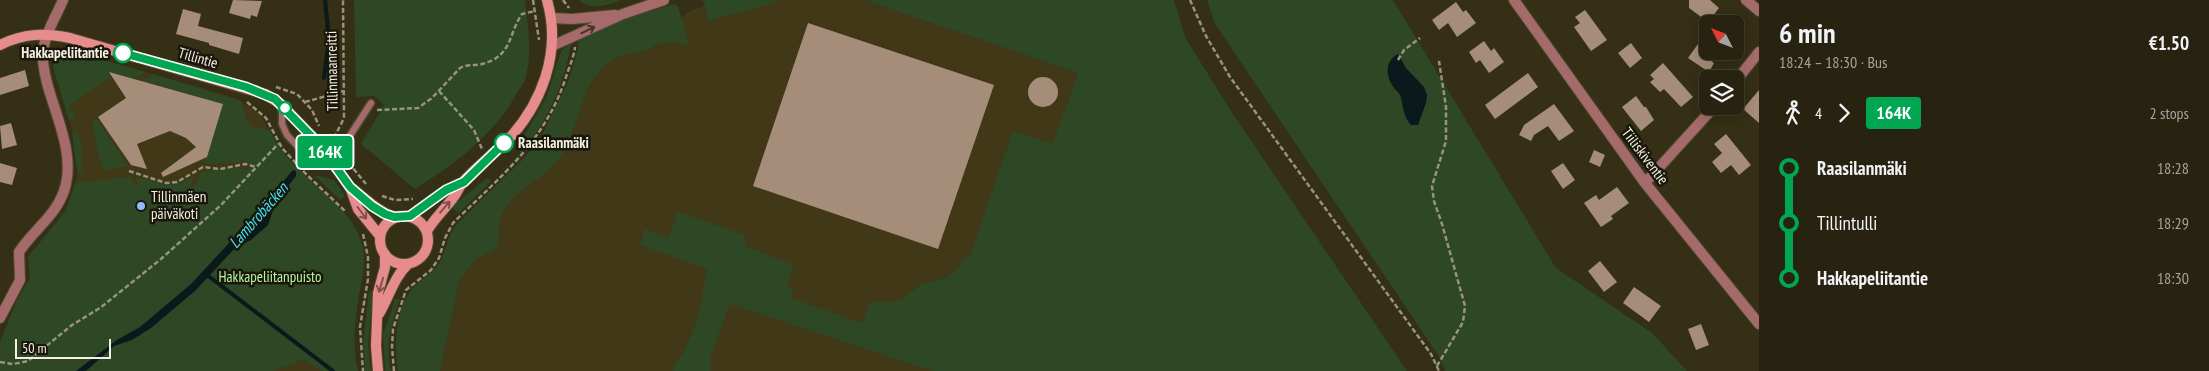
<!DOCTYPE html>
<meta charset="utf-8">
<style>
:root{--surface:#272310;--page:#2f2b19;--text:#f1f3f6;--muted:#a4a49f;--line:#434030}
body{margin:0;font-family:"PT Sans Narrow",sans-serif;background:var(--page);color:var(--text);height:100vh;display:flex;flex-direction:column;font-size:19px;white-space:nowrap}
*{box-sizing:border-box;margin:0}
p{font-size:16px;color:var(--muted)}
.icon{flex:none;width:28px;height:28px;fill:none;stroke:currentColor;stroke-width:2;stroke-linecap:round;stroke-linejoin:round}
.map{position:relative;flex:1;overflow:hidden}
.details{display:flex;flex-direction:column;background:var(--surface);width:450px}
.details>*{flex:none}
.badge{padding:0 10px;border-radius:4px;font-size:18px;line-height:32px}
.needle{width:32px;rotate:312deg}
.fabs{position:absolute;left:1699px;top:15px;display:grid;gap:10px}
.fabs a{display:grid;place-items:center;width:45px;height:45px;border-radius:8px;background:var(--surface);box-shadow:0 2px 12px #0003,0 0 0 1px var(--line);font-size:25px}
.scale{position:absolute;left:15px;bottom:12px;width:96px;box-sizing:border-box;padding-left:5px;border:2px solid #f5f1e2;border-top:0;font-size:14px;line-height:18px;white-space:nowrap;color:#f5f1e2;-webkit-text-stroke:4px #19170c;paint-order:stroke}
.map>.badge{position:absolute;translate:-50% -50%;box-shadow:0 0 0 2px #fff}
.legs{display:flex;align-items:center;gap:8px;height:55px;padding:0 20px;font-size:16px}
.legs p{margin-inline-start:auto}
.headline{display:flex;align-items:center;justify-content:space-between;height:85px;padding:0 20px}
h1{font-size:28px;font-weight:600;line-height:38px}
ul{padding:0 20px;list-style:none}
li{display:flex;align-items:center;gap:18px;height:55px;font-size:19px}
li i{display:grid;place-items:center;width:8px;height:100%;margin:0 6px;background:currentColor}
li i::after{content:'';width:12px;height:12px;margin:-6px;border:4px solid;border-radius:50%;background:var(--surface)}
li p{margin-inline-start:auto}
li:first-child i{background:linear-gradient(#0000 50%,currentColor 0)}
li:last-child i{background:linear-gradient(currentColor 50%,#0000 0)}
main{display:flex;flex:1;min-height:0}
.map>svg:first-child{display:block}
</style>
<main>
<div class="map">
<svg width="1759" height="371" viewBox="0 0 1759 371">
<rect width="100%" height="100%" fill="#342f15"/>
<!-- built -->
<path fill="#403816" d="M725,0H864L1078,73L1040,371H423L431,307L548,141L588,47L681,18L692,10Z
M60,51L93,57L236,98L261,115L274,141L233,185L0,342L17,300L30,278L28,257L58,222L66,210L74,191L78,167L71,125L53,67L56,55Z
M303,360L321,371H273L276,369Z"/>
<!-- green -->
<path fill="#2e4724" d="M354,0H525C528,24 532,53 526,76C525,82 520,88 517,93C495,134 454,165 415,189L361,144L384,105L374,96L356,97Z
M579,0H622C608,5 591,11 579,0Z
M703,0H783L709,21Z
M864,0H1174L1185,37L1229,108L1407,371H932L730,304L711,355V371H673C673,363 680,358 684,351C698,326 702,298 707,269L640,245L645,229L668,238L678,212L745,235V245L747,247L794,265L787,287L794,289L791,298L862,323L870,302H894L903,299L920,285L945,278L953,273L966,257L970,256L1013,131L1053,144L1078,73Z
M1207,0H1393L1556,268L1652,333L1687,371H1445L1440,358L1215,24Z
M674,4L678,6L689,45C681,44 670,41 663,43C655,44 649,50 642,51C632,53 621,54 612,60C581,80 580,124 563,153C551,175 517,187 503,212C496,224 502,238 496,249L473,261L459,282L440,371H398C394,347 395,309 412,289C419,280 430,275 437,266C447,253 446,236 457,224L524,158L541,137L568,82L578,49V37L605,25Z
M571,42C566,82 547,122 521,153L517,148L547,96L561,51Z
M60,51L93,57L145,72L133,80L109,72L112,76L69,106L76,117L69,121L53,67L56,55Z
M153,74L241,101L246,119L251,127L270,130C287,173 344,196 360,238C368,258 363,275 359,295C355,320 352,346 358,371H321L303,360L273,371H0V342L17,300L30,278L28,257L66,210L75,183L128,177H132L134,186L138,187L136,177L167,185L180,183L194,176L190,187H194L201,172L236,168L247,170L253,164C238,159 221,166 204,163L222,104L149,82L127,97L124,94Z
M96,118L128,166L104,170L98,155L92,122Z
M77,130L81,145L82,172L77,171L72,133Z
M314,175L334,180L345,196L340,200Z
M487,178L491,181L459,213L451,207Z
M369,291L374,292L368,342L371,371H365L363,341Z
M395,299H400C392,324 385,345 391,371H385L383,335Z"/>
<!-- water -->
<path fill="#0a191b" d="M1398,54L1406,68L1424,87L1427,95L1426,103L1418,125H1411C1402,115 1404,106 1400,95C1398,91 1394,89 1392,85C1385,74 1386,60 1398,54Z
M293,170L296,171V176L276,201L268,225L251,240L235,248L196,290L151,328L132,340L114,346L86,371H76L117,340L140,327L191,284L256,214Z"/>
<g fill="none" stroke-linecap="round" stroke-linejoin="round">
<!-- stream -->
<path stroke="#0a191b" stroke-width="4" d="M324,78L329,40L325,0
M207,275L333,371"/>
</g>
<!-- building -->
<path fill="#a68d79" d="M233,0L262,1L257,17L251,15L250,19L229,13Z
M1689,0H1710L1719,8L1708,22L1689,8Z
M1456,2L1463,12L1466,10L1476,23L1457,37L1448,23L1439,30L1432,20Z
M183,9L201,14L198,26L243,38L239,54L209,45V43L176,34Z
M1585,10L1607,40L1591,51L1574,27L1580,23L1575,17Z
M808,23L994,85L938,249L753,186Z
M1484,41L1491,51L1494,48L1504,62L1489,73L1480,60L1476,63L1469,52Z
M1631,43L1642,58L1630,68L1618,53Z
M1698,44L1708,50V59L1714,63L1709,72L1688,58Z
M1663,63L1693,97L1681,107L1664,89L1660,92L1650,82L1654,79L1650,75Z
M25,70L29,86L0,95V78Z
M109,72L223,104L207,157L163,177L161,173L196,147L186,138L170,131L137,144L147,169L131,165L98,117L126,98Z
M1528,73L1538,87L1495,119L1485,105Z
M1028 92a15 15 0 1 1 30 0a15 15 0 1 1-30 0Z
M1759,90V123L1743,109Z
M1636,96L1644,107H1646L1654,120L1641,131L1622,107Z
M1554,104L1574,131L1559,141L1548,126L1534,135L1531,141L1519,135L1524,125Z
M11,123L17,145L2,149L0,126Z
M1726,134L1751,165L1739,175L1731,165L1721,173L1712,162L1722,153L1714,144Z
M1594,150L1605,155L1600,167L1589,162Z
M0,163L17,168L12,185L0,182Z
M1563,163L1575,180L1563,189L1551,171Z
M1617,187L1629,203L1611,216L1613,219L1601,227L1584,203L1596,195L1599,200Z
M1600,261L1617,282L1604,292L1588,271Z
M1634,287L1661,306L1649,322L1623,303Z
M1701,324L1709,345L1696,350L1688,329Z"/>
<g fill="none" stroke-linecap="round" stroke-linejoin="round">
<!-- lane casing -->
<g stroke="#4f4a32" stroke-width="9">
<path id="lane" d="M282,105V124L287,135L313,163L323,165L332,161L342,148L371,103"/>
</g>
<!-- street casing -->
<g stroke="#4f4a32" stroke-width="12">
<path id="street" d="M1514,0L1645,183L1759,324
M1746,0L1759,11
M552,18L572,19L615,15
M552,46L623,14L664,0
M1735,82L1759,52
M1645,183L1715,106
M0,318L20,280L19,252C33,230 55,217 64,191C76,156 56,117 47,83C45,74 42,63 43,53C44,35 56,17 63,0"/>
</g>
<!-- secondary casing -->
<g stroke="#4f4a32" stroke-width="12">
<path id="secondary" d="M0,45C24,33 44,33 70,38L265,94L282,105L320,145L350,187L358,209L380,236
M350,187C365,198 377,211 394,217
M380 240a24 24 0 1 1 48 0a24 24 0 1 1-48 0Z
M410,216L446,190L463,182
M427,231C434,219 444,210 453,198C457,193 459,187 463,182C475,168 491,156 505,143C542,105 562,52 547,0
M379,314C389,297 394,277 408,264
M378,371L376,346L378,293L385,267V254"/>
</g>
<!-- path -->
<path stroke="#97937e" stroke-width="2.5" stroke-dasharray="5 2.5" stroke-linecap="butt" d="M533,0L539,40
M563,0L569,8
M1190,0L1206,36L1230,77L1431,354L1439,371
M21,49L32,54
M1398,60L1404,50L1420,38
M276,87L297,94L312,110L319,126
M439,91L474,130L482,149
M247,102L266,118L282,148L306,174L346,212
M305,102L344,91
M377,110L418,108L432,98L460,68C467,64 475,66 482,64C513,56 508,34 522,14L535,11
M334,138L344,118L343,0
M348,155L352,167L366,184
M129,171L166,183L177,182L203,167L220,169L245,164L256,167
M382,196L395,200L413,199
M363,234L368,257V279L360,327L363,371
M0,362L13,364L28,361L72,325L100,308L161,259L221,205L278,144
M1437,366L1463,322L1465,306L1442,224L1434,201L1432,186L1446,141V107L1439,61
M394,371L392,347L393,329L406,290L431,270L439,258L445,238L453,223C500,177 545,142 566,77C569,67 574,57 575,47"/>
<!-- lane -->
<use href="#lane" stroke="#a56b6b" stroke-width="6"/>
<!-- street -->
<use href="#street" stroke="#a56b6b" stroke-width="10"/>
<!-- secondary -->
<use href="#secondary" stroke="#e78c8d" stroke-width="10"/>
</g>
<!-- one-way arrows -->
<defs><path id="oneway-shaft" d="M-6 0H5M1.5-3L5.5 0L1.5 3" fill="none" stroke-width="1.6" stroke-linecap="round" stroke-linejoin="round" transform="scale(1.25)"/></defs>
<use stroke="#4a342d" href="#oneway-shaft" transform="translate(588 30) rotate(-26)"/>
<g stroke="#80524c">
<use href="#oneway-shaft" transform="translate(445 207) rotate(-49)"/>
<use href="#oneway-shaft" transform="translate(362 213) rotate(53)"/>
<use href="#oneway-shaft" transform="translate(381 285) rotate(106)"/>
</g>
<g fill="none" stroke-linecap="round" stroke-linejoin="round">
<!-- line-1 casing -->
<g stroke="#fff" stroke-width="11">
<path id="line-1" d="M123,53L246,87L275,99L320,145L350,187L372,206L385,214L394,217L410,216L446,190L464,182L504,143"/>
</g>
<!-- line-1 -->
<use href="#line-1" stroke="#00a651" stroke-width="8"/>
</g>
<!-- markers -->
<g fill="#fff" stroke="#00a651" stroke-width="2.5">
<circle cx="123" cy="53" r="9"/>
<circle cx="285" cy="108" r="6"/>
<circle cx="504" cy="143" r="9"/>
</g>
<circle fill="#94b7fd" stroke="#19170c" stroke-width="2" cx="141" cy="206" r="5"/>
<g text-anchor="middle" stroke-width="5" stroke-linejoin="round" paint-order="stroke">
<!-- stop labels -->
<g font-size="15" font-weight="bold" fill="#f5f1e2" stroke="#19170c" text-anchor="end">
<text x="109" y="58">Hakkapeliitantie</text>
<text x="518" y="148" text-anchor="start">Raasilanmäki</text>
</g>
<!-- street labels -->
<g font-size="15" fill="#f5f1e2" stroke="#19170c">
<text transform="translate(198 58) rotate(16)" y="5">Tillintie</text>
<text transform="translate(332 71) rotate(-91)" y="5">Tillinmaanreitti</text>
<text transform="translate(1645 156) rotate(53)" y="5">Tiiliskiventie</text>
</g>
<!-- poi labels -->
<g font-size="15" fill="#f5f1e2" stroke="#19170c" text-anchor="start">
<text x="151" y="202">Tillinmäen<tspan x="151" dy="17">päiväkoti</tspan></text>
</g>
<!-- park labels -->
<g font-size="15" fill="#b7f69d" stroke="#19170c">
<text x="270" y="282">Hakkapeliitanpuisto</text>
</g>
<!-- water labels -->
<g font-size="16" font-style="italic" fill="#3fe5fa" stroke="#19170c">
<text transform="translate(258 215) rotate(-49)" y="6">Lambrobäcken</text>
</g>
</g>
</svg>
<div class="fabs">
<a><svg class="needle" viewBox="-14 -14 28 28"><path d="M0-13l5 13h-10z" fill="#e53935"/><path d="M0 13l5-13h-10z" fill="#a4a49f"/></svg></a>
<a><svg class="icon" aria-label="layers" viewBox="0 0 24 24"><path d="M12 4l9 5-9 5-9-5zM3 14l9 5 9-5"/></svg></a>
</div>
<div class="scale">50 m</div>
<b class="badge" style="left:325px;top:152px;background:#00a651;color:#fff">164K</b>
</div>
<section class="details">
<div class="headline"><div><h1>6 min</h1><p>18:24 – 18:30 · Bus</p></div><b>€1.50</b></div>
<div class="legs"><svg class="icon" aria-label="walk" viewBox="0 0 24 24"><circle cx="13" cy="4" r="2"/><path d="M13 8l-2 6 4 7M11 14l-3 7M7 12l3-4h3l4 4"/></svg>4<svg class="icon" aria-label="forward" viewBox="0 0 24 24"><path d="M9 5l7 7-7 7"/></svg><b class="badge" style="background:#00a651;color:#fff">164K</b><p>2 stops</p></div>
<ul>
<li><i style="color:#00a651"></i><b>Raasilanmäki</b><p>18:28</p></li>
<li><i style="color:#00a651"></i><span>Tillintulli</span><p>18:29</p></li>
<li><i style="color:#00a651"></i><b>Hakkapeliitantie</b><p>18:30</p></li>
</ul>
</section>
</main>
